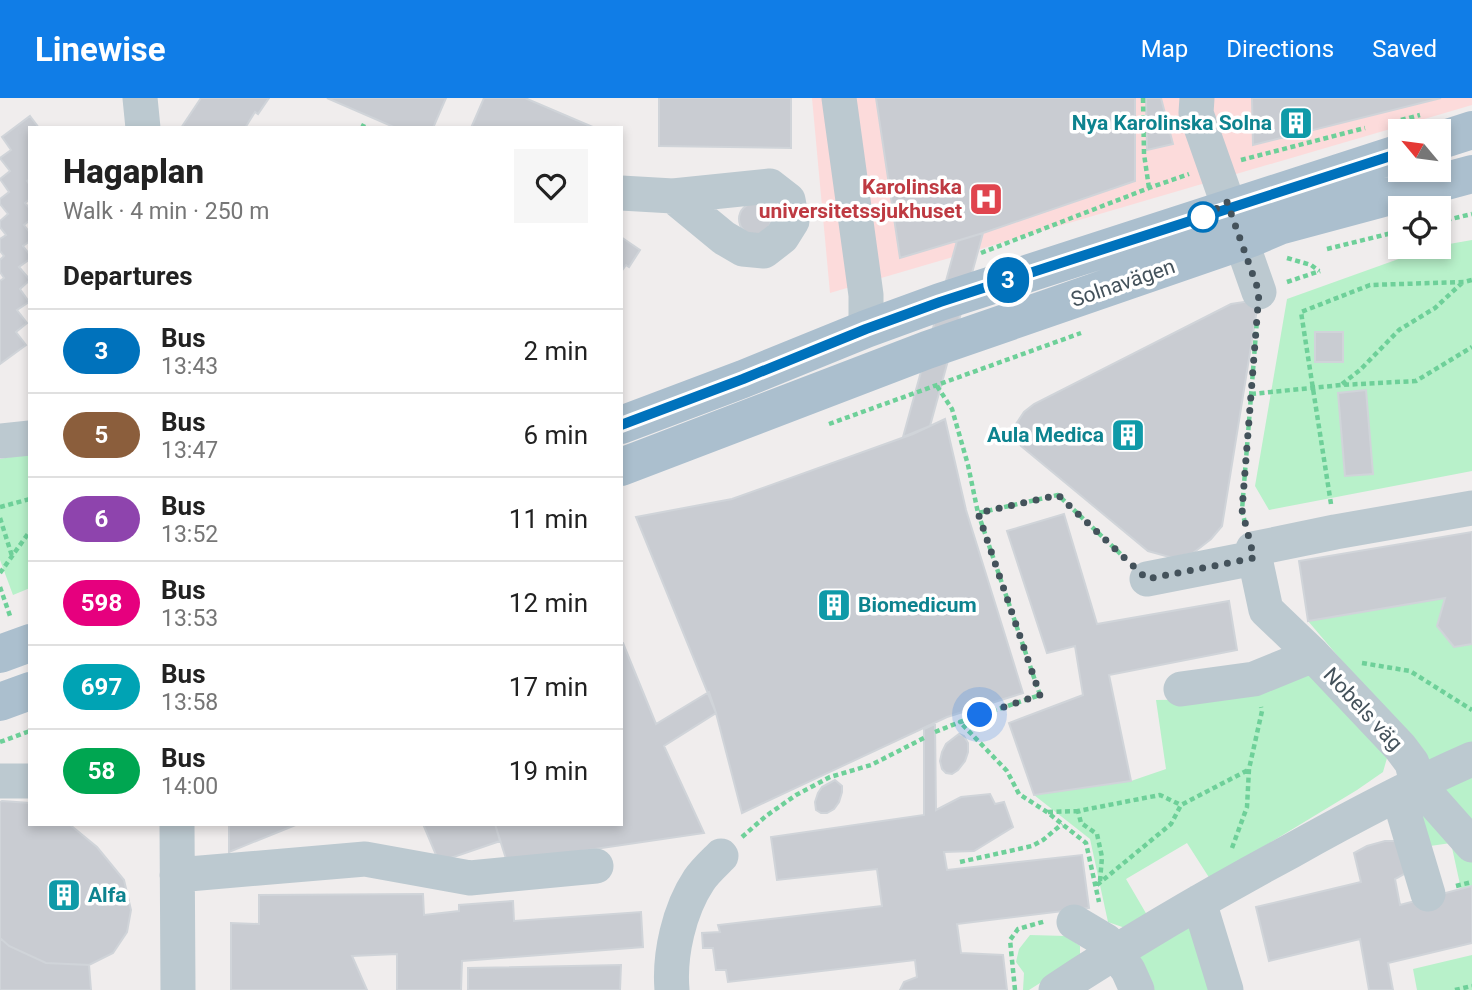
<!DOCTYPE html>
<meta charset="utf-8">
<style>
:root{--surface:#fff;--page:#f6f6f6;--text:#222;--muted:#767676;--line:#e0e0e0;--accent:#107de7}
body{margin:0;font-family:Roboto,sans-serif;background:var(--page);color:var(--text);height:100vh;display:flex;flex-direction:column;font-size:26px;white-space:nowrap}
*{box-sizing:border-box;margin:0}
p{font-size:23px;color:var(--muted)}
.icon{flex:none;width:38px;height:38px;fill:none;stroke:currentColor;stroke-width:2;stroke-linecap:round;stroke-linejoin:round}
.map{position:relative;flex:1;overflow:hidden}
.side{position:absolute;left:28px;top:28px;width:595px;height:700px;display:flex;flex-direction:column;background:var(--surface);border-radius:0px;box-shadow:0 4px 10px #0003}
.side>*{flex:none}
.badge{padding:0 14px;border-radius:23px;font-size:24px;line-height:46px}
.needle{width:46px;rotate:299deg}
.buttons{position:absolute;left:1388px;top:21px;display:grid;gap:14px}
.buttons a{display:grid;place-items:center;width:63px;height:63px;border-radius:0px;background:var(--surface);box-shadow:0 4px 10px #0003;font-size:35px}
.you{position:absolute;width:35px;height:35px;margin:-18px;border:5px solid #fff;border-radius:50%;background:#1a73e8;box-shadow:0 0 0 10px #1a73e833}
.map>.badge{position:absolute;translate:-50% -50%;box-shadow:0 0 0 4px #fff}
h2{padding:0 35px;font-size:26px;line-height:63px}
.round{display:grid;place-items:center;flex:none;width:74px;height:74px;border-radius:0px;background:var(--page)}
.head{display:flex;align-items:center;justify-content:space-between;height:119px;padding:0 35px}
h1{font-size:33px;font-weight:800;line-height:52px}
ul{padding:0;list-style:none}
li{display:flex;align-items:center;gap:21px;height:84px;padding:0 35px;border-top:2px solid var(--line)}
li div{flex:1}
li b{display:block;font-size:26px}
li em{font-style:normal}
li .badge{min-width:77px;font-weight:700;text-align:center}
header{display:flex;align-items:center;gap:42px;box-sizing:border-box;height:98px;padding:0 35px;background:var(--accent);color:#fff}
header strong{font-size:33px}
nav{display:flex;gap:38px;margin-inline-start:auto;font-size:24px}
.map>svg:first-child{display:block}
</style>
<header>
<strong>Linewise</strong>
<nav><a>Map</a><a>Directions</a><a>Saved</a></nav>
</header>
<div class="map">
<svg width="1472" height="892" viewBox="0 0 1472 892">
<rect width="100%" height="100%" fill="#f0eded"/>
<!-- medical -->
<path fill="#fcdbdb" d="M812,0H1472V7L830,195Z"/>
<!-- green -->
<path fill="#b8f1ca" d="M1472,142V373L1269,412L1255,388L1287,201L1432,149Z
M30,355V490L13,497L0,462V361Z
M1445,500L1437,528L1454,549L1472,546V653L1434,671L1308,523Z
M1309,568L1387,660L1383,674L1357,692L1210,781L1187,745L1126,781L1147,817L1128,831L1108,824L1090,741L1034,697L1131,683L1166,671L1156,602L1223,601Z
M1472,677V731L1440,694Z
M1423,712L1472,754V788L1461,791L1451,745L1430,748L1418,715Z
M1189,822L1215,892H1146L1131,861Z
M1030,837L1066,838L1080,848V857L1075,863L1029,892H1023L1024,875L1016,864L1019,851Z
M1472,857V892H1417L1413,871Z"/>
<!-- building -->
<path fill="#c9ccd2" stroke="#d0d4d9" stroke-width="2" d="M201,0H269L258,16L255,14L245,30H181Z
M327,0H446L433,30H396Z
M484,0H525L595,30H471Z
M659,0H791V50L659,48Z
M876,0H1135V83L983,135L900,160Z
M1146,0H1161L1173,46L1147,52Z
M1252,0H1441L1253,47Z
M30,18L39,30H30V81L27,83L30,87V101L25,105L30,111V122L24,127L30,135V143L23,148L30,157V161L19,169L30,182L20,191L29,204L17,212L27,225L16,234L26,247L0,266V183L4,180L0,174V162L4,158L0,153V141L6,137L0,129V123L8,116L0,106V101L9,94L0,81L10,73L0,60L11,52L2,39Z
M739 121a16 16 0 1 1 32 0a16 16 0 1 1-32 0Z
M983,135L930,328L903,339L957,143Z
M621,139L640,152L629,169L626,167L621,174Z
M1250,203L1257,211L1222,428L1211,441L1193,455L1173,460L1148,453L1021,348L1016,326L1024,314L1034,306L1231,206Z
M1315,234H1343V264H1315Z
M1366,292L1373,376L1345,378L1338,295Z
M945,321L966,412L1023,595L947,619L742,715L716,615L636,419L732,401L913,336Z
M1064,416L1097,526L1229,503L1237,552L1109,577L1131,683L1034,697L1009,625L1083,597L1075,548L1047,555L1007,433Z
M1472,434V546L1454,549L1437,528L1445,500L1308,523L1299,463Z
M621,545H623L656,626L709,594L716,615L664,648L704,735L507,764L495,726H621Z
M935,626L936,712L961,699L990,696L995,706L1004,704L1013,729L974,753L944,754L947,772L1082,757L1089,810L957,826L961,855L1003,857L1007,892H900L904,884L917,879L915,862L728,884L726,872H716L713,850H703L702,835L720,834L718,827L882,808L877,771L777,782L771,739L924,717V631Z
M959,636L964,638L968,645V654L965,663L958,672L952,676L946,675L942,671L940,663L942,654L946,646Z
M835,682L842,688V694L839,704L834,711L827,715H821L816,712L815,704L818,695L822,689Z
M2,703L30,705V726H69L97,749L124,782L131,812L127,834L113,855L89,867L46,865L9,848L0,840V704Z
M229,726H298L229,754Z
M423,726H495L500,743L439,764Z
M1385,743H1400L1406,775L1395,781L1400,807L1472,788V845L1388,865L1393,892H1369L1360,841L1269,863L1256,809L1361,784L1354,755L1367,748Z
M423,796L424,817L459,813V807L513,803L514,823L641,814L643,849L462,863L461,892H397V856L352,858L367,892H231V825L259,826V797Z
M0,840L9,848L46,865L89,867L91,892H0Z
M621,867L620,892H468V870Z"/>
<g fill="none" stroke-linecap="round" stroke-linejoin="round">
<!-- path -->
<path stroke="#6ed099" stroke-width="4.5" stroke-dasharray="5 3.5" stroke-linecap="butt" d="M1143,0L1144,56L1149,90
M1401,22L1420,17
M362,30L364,26
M1241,62L1365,30
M1438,124L1472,116
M1327,151L1400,133
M981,155L1149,90L1189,76
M1287,160L1311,167L1319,173
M1287,184L1320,173
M1342,286L1360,272L1399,232L1435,210L1463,184
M937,288L952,311L968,367L978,415L1058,397L1126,461
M1251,296L1341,287L1416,283L1472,249
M829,326L1081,235
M1331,406L1301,214L1370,187L1464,184L1472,182
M0,409L30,401
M978,415L1040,597L960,624L1007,673L1019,696L1047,714L1086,745L1099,804
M0,420L12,458
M1245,425L1242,412L1257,222
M0,475L30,433
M0,489L10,518
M1362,565L1410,573L1472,612
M935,634L960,624
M0,644L30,633
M1048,714L1078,713
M742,739L766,718L796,697L830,679L871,667L924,640
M1232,750L1247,709L1249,671L1262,613L1261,609
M960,764L1032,748L1043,742L1062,726
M1100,783L1102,759L1097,736L1081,725L1078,713L1160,697L1181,707
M1097,787L1171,726L1181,707L1248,672
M1456,788L1472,784
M1015,892L1010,842L1018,831L1046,823
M1455,892L1472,888"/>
<!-- minor -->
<path stroke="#bcc9d0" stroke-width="35" d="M140,0L143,30
M839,0L866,197V231
M1197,0L1196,15L1259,194
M621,95L673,98L770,88L788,102L792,123L782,139L764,153L743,151L724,140L673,98
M0,343L30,340
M1472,410L1335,434L1253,451L1266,512L1313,557L1400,649L1412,665L1417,685L1472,747
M1147,481L1254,460
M1181,591L1254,581L1313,557
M0,683H30
M1398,696L1428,796
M177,726L178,892
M177,777L365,761L470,780L596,768
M1199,804L1226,892
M1074,824L1106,843L1128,872L1137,892
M672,892C669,857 679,812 699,782C705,773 714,765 721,758
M1056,892C1132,842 1211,796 1291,753C1350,720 1410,688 1472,661"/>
<!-- major -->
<path stroke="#abbfce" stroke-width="38" d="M1438,43L1472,32
M621,327L743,281L866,231L940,204L1400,55
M621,369L927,252L1251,140L1279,128L1472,76
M0,556L30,545
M0,604L30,593"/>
</g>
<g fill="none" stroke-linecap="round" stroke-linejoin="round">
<!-- line casing -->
<g stroke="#fff" stroke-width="16">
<path id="line" d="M621,327L743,281L866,231L940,204L1400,55"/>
</g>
<!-- line -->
<use href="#line" stroke="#0072bc" stroke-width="10"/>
<!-- walk -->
<path stroke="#44525b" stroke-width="7" stroke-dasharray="0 12.6" d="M980,617L1040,597L978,415L1058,397L1147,481L1254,460L1242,412L1259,194L1227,104L1203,119"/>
</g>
<!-- icons -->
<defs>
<g id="building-square" transform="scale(1.75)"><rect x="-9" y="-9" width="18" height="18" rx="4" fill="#0f9aa8" stroke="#fff"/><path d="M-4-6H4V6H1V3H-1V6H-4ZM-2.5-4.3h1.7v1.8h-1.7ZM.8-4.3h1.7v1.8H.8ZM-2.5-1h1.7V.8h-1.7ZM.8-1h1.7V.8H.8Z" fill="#fff"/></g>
<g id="hospital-square" transform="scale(1.75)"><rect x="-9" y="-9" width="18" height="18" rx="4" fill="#e0444e" stroke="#fff"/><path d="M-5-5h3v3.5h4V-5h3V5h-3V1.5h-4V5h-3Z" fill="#fff"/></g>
</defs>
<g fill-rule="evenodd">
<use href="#building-square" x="1296" y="25"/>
<use href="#hospital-square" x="986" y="101"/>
<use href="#building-square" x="1128" y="337"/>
<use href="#building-square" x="834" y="507"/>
<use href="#building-square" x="64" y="797"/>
</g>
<!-- markers -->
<circle fill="#fff" stroke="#0072bc" stroke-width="3.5" cx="1203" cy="119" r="14"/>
<g text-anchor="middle" stroke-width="7" stroke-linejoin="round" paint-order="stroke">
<!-- culture labels -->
<g font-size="21" font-weight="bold" fill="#0d838f" stroke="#fff" text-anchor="end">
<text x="1272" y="32">Nya Karolinska Solna</text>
<text x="1104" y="344">Aula Medica</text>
<text x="858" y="514" text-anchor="start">Biomedicum</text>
<text x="88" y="804" text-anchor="start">Alfa</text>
</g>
<!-- health labels -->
<g font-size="21" font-weight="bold" fill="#be3a42" stroke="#fff" text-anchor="end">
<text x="962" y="96">Karolinska<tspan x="962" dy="24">universitetssjukhuset</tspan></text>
</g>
<!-- street labels -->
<g font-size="21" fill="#44525b" stroke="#fff">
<text transform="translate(1123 185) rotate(-19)" y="7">Solnavägen</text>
<text transform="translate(1363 611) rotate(47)" y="7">Nobels väg</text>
</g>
</g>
</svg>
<div class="buttons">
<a><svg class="needle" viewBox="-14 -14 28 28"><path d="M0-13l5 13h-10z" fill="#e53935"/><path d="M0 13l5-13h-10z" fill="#767676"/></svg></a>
<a><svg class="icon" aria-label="locate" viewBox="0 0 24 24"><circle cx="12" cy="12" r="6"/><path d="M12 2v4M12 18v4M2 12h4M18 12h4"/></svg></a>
</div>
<div class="you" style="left:980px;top:617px"></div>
<b class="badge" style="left:1008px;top:182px;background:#0072bc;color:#fff">3</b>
<section class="side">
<div class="head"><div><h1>Hagaplan</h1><p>Walk · 4 min · 250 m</p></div><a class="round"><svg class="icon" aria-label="heart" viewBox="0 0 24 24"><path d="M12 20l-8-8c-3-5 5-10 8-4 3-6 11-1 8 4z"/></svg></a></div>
<h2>Departures</h2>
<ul>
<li><span class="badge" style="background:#0072bc;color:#fff">3</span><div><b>Bus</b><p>13:43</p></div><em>2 min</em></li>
<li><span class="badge" style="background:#8b5e3c;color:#fff">5</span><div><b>Bus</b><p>13:47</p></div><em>6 min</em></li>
<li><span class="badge" style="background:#8e44ad;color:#fff">6</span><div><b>Bus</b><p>13:52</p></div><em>11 min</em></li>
<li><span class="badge" style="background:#e6007e;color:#fff">598</span><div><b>Bus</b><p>13:53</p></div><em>12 min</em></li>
<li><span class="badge" style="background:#00a3b4;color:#fff">697</span><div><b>Bus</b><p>13:58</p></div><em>17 min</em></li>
<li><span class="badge" style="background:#00a651;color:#fff">58</span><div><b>Bus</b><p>14:00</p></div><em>19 min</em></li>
</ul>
</section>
</div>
